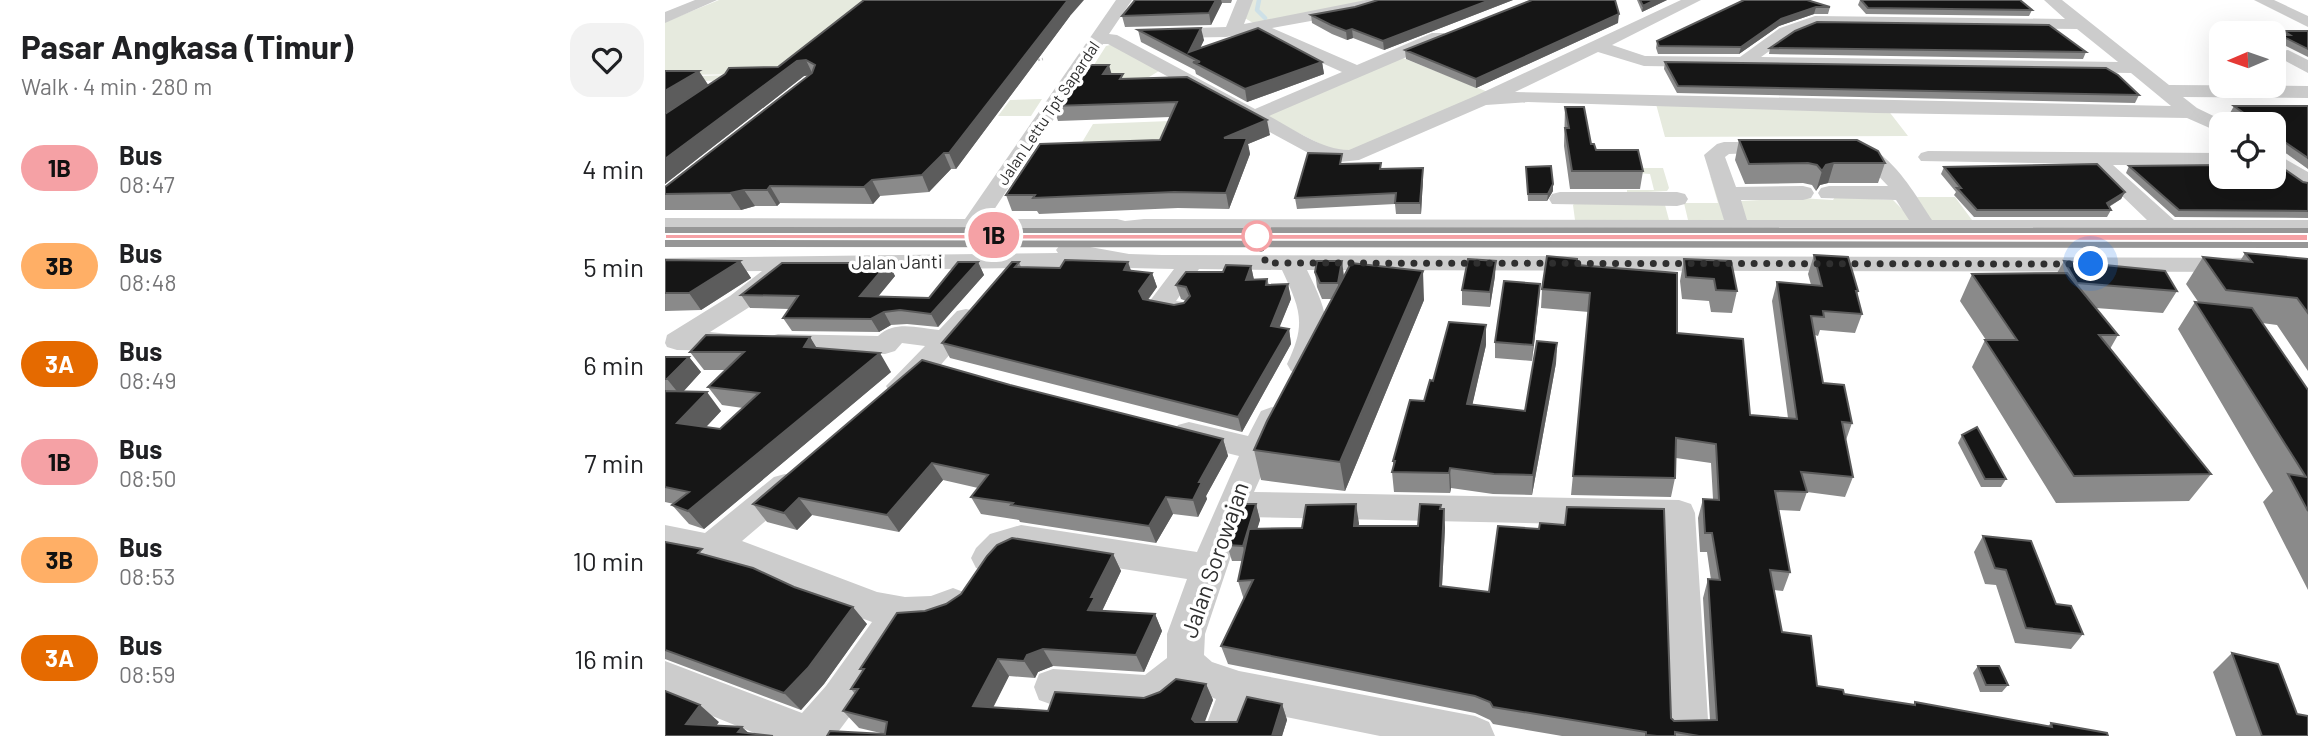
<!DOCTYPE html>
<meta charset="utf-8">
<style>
:root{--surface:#fff;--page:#f2f2f2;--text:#202124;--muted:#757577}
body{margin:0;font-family:Barlow,sans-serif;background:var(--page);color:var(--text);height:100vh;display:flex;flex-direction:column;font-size:26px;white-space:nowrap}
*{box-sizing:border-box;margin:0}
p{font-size:23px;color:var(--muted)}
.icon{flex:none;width:38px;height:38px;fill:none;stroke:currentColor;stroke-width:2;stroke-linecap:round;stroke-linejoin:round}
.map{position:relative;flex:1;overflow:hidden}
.sheet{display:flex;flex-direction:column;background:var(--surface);width:665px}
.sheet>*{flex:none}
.badge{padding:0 14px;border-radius:23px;font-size:24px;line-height:46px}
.needle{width:46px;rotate:268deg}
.buttons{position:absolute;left:1544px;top:21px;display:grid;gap:14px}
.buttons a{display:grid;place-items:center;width:77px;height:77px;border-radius:14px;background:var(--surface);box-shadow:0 7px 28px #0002;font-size:35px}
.you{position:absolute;width:35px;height:35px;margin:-18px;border:5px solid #fff;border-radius:50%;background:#1a73e8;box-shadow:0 0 0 10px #1a73e833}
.map>.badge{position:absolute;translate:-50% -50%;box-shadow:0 0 0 4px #fff}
.round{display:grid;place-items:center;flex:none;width:74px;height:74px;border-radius:21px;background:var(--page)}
.head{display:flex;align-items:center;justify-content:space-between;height:119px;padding:0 21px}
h1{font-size:33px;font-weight:700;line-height:52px}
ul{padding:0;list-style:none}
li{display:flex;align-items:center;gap:21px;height:98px;padding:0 21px}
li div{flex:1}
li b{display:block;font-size:26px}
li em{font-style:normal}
li .badge{min-width:77px;font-weight:700;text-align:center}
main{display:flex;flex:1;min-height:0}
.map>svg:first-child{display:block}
</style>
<main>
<section class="sheet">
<div class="head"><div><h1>Pasar Angkasa (Timur)</h1><p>Walk · 4 min · 280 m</p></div><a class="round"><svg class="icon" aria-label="heart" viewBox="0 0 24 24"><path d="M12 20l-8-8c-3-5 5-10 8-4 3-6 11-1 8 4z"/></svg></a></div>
<ul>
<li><span class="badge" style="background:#f5a1a5;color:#111">1B</span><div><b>Bus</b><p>08:47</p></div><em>4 min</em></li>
<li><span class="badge" style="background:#ffaf66;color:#111">3B</span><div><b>Bus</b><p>08:48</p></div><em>5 min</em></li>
<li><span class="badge" style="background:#e56a00;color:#fff">3A</span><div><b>Bus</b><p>08:49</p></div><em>6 min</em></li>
<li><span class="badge" style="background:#f5a1a5;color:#111">1B</span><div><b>Bus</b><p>08:50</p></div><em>7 min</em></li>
<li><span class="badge" style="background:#ffaf66;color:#111">3B</span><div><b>Bus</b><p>08:53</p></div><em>10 min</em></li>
<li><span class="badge" style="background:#e56a00;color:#fff">3A</span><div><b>Bus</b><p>08:59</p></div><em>16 min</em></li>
</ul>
</section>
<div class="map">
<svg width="1643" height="736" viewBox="0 0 1643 736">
<rect width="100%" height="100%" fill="#fff"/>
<!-- green -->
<path fill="#e6eade" d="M54,0H222L125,80L26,81L32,76L110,74L0,75V22Z
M584,0H698L704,2L588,23L578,17Z
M445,45H449L494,71L479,80L420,79L441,46Z
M733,56L823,92L691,151L667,150L604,118L603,113Z
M377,99L366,116H333L345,100Z
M991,104L1219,105L1243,136L1000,137Z
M505,121L492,152L410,154L428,124Z
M971,168H998L1004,188L1002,191L962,193V190H989L985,174L972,173Z
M1044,172L1063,220H1023L1019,203H1053Z
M1170,197L1228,200L1248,220H1080L1075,201L1134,198L1168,200Z
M1252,197H1290L1307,220H1265Z
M910,203L1000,205L1004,220H910L908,205Z"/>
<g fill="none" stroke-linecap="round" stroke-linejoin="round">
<!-- stream -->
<path stroke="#cde0e7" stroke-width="4.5" d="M594,0L592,10L600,18"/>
<!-- path -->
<path stroke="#c9c9c9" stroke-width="2.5" stroke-dasharray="2 2" stroke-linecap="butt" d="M373,60L378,59"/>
<!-- minor -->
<path fill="#ccc" fill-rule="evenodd" d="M30,0H52L0,23V12Z
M451,0H467L444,34L452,35L590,109L677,72L588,32L561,37L501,38L493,33L495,29L561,27L572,0H588L579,24L701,0H726L723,3L690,13L607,28L692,65L767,33H779L781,37L779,41L604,116C629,129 656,150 684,150L810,96L1016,0H1036L947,45L980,56L1075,57L1115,28L1150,16L1400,19L1379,0H1397L1504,85L1643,86V98L1518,97L1532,108L1563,123L1556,124V133L1522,118L1211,113L863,102L821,105L694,160L675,162L647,155L443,44H438L323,219H452L460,221L479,219L1059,220L1039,155L1052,144L1059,142H1108L1115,144L1118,148L1115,152L1064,154L1060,157L1071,187L1138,186L1146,188L1149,193L1146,198L1138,200H1076L1082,220H1244L1231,200L1156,198L1153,193L1156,188L1164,186H1223L1203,165L1180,153L1177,149L1180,145C1217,135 1250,194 1267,220H1482L1424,164L1256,161L1253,157L1256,153L1263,151L1556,153V165H1448L1509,220H1643V234L479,233L433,239L425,237L422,233L0,232V218L300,219ZM1150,26L1412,29L1453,62L1096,57L1127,35ZM933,52L979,66L1466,73L1506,106L850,92Z
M1589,0H1609L1643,16V27Z
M1623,50L1643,60V73L1617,59L1614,55L1617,51Z
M1608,152L1643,172V188L1635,187L1608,168Z
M895,192H1012L1020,194L1023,199L1020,204L1012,206L887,204L884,199L887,194Z
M403,243L464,254L497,255L1643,258V272L642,270C661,309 671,330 646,371L636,373L626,371L622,364C642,323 635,309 617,270L534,269L511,301L523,303L527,309L523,315L514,317L485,312L481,306L509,269L464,268L433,263L423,267L118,271L120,275L117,280L83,308L45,332L82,336L86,342L82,348L72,351L12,350L2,347L0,343L2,335L65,296L97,271L0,272V258L393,253L391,250L395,245Z
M301,309L310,311L314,317L310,323C297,339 256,395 236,396C234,396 226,393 225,393L221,386L260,346L237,343L230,351L220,354L113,352L103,349L99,343L103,337L113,334L213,336C230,320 253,328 274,330L292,311Z
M607,407L618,411L622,418L589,492L1014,500L1026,504L1030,513L1044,736H1004L998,526L579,517L540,634L539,655L547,662L574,671L810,716L824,722L830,736H715L586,710L577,736H537L551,699L523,688L501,707L487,712L388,705L374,700L369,687L374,674L388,669L480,675L502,658V634L522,579L356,553C335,558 338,577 311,568L306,558L311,548L325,534L356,525L532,552L574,456L513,441L509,433L513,425L524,422L583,436L596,411Z
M120,474L131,477L136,486L131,495L77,541L212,592L240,597L266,596L288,588L301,593L306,604L301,615L266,628L243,629L203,692L170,736H97L0,697V661L137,713L161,686L207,622L141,598L71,568L0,553V525L40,533L109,477Z"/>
<!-- highway -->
<path fill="#969696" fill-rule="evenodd" d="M0,227L1643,228V248L0,247Z"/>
</g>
<!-- wall -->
<path fill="#8a8a8a" d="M199,0L405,16L291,169H286L264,192L215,196L208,204L115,203L112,206H90L76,210H0V187L144,75L139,76L0,184V114L27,96L0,113V71L43,85L113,67Z
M470,0H567L566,3H557L546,25L460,27L457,16Z
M848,0L719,50L688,38L682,40L667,34L647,23L646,15L690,7Z
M972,0H1002L977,12Z
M1079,0L1165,7L1163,14H1149L1114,26L1074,54H993L991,48L992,41Z
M1195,0H1355L1367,10L1364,16L1201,14L1193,5Z
M953,23L811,88L741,59L740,50Z
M473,30L539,40L535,48L657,62L659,74L582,102L531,74L530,70L476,42Z
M1619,31H1643V57L1611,41L1615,35H1617Z
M1105,48L1421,52L1418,59L1104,54Z
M1000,62L1474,95L1470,103L1012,93L999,69Z
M447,74L605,135L583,144L585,154L564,209L513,208L374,214L372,211H347L341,195L495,140L505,117L393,121L388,106Z
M1569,106H1643V169L1608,144V124H1581L1565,113Z
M900,107L931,150L978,171L975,189H905L899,146Z
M1074,140L1220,163L1213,183H1163L1155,185L1151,191L1147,185L1138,183L1080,184L1070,160Z
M678,164L716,169L758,179L756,214H731L730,204L632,209L630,198Z
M1464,166L1643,183V218L1510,217L1461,173Z
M861,167L888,191L882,201H863Z
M1279,167L1460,192L1456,199L1444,207L1446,210L1442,217H1309L1289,195L1291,192L1276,174Z
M1580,253L1643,259V371L1612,325L1597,323L1643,390V590L1598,502L1608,491L1513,329L1530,302L1534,303L1521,284L1538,257L1575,261Z
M1149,255L1193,291L1192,295L1197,314L1190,333L1155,330L1153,336L1150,335L1158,383L1187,423L1181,440L1188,477L1180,497L1142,492L1135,511L1114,510L1125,572L1118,591L1109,590L1117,632L1152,686L1179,694L1248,705L1250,702L1383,726L1386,723L1443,736H897L828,724L825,720L810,713L563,664L556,646L579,600L573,581L577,561H567L562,545L591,504L595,520L592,529L637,528L694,523L693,526H753L776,505V509H779L780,528L777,586L1006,718L1009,721L1045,720L1038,598L1043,579L1046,580L1042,552H1035L1033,518L1038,499H1048L1046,463L1011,458L1010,478L1006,497L906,495L924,312L876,308L877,289L912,265L1012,333L1085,415L1123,418L1107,301L1112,282L1146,285L1143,274Z
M1019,259L1072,291L1067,313L1046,312L1044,301L1017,299L1015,281Z
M0,260L75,261L86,278L36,310L0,311Z
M1399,261L1512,291L1498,313L1431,308L1453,335L1445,349L1546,474L1524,501L1391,503L1307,367L1320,340H1321L1295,301L1307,274L1392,273Z
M313,262L319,275L273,327L242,324L226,325L214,332L127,331L118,318L124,309L85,308L76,295L223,263L230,276L213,296L264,298Z
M354,262L356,267L466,271L487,273L492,287L483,300L509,305L519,303L521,301L516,299L511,285L586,266L589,280L602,279L604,285L623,284L626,299L614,327L624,329L626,344L577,432L285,358L277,343Z
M650,272L679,276L759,300L680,491L596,480L589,450L667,299H657L652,287Z
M830,276L825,307L797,305V290Z
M875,284L867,361L830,358V342Z
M145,337L151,348L226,372L39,529L24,524L7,505L9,504L0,502V357H24L36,372L18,392L56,411L41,427L55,429L78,408L57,405L43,387L61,370H39L25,352Z
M892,343L891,363L867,495L828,494L786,488L785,493L729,492L727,472L728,468V461L759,401L768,381L821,345L807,405L860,411Z
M345,385L558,439L563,456L541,496L542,499L533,517L508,514L491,543L355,522L354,520L316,514L306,497L313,488L278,480L234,532L147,515L132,530L102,522L88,504Z
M1297,435L1341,479L1336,487H1316L1293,443Z
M1318,536L1391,604L1418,634L1406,649L1350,643L1331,585L1320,584L1309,552Z
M347,538L448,554L456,571L437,611L490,614L497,631L479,672L388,666L373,672L370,678L344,676L328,708L383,711L390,692L479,698L495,692L511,679L541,684L548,700L539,722H572L582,697L617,704L622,720L617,736H162L165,731L220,734L194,728L178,711L190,694L186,689L198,671L195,669L232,613L260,611L281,604L296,594L322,556L332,545Z
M0,542L43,555L202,624L159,684L136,710L0,659Z
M1567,653L1632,714L1643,736H1571L1548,672Z
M1313,666L1343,685L1337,692H1315L1308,673Z"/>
<!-- shaded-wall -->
<path fill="#5c5c5c" d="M403,0H419L405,16L291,169L284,153Z
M551,0H556L557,3L546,25L544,13Z
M825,0H848L719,50L718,41Z
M990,0H1002L977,12L978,6Z
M1151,7L1149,14L1114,26L1074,54L1076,47L1116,19Z
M954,14L953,23L811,88V79Z
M536,28L539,40L530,59L524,52Z
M687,29L688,38L682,40L681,31Z
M141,60L148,75L139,76L0,184V159L132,61Z
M657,62L659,74L582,102L580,89Z
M444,65L448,79L438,74Z
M34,71L44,86L0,113V91Z
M602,120L605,135L583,144L585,154L564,209L561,193L559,138Z
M279,153L286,169L264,192L257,175Z
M1169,163L1163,183L1155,185L1151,191L1157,171L1161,165Z
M758,168V179L756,214L755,203Z
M207,180L215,196L208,204L199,187Z
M888,184V191L882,201L883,194Z
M105,186L115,203L112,206L102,190Z
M79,190L90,206L76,210L65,193Z
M1460,192L1456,199L1438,210L1442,203Z
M75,261L86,278L36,310L24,293Z
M677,261L679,276L675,299L673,283Z
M831,261L830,276L825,307V292Z
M313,262L319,275L273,327L266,314Z
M463,262L468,276L459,270Z
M223,263L230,276L203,309L195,296Z
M586,266L589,280H581Z
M758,271L759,300L680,491L675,462Z
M487,273L492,287L478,306L474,291Z
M623,284L626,299L609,341L606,326Z
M875,284L874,299L867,361L868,345Z
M219,312L226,325L214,332L206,319Z
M821,325V345L803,424L802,404Z
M624,329L626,344L577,432L573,417Z
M145,337L156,355L139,347Z
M892,343L891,363L867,495L868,475Z
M215,353L226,372L39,529L23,511Z
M24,357L36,372L15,395L2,379Z
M42,392L56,411L27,442L12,423Z
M558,439L563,456L541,496L542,499L533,517L528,500L534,482Z
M267,463L278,480L234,532L222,515Z
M785,468L786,488L785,493L784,473Z
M501,497L508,514L491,543L484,526Z
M134,498L147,515L132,530L119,513Z
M591,504L595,520L582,562L578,546Z
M691,504L694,523L692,545L689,526Z
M779,509L780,528L776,605L775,586Z
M448,554L456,571L437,611L423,610L426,597Z
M188,607L202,624L159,684L136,710L119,693Z
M490,614L497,631L479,672L471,655Z
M378,649L388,666L373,672L370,678L359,661L362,655Z
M333,659L344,676L320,723L308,706Z
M541,684L548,700L535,735L527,719Z
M617,704L622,720L617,736H607Z
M35,705L54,722L44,736L21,724Z
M77,727L87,736L73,732Z"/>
<!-- building -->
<path fill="#161616" stroke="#5c5c5c" stroke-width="2" d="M199,0H403L284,153H279L257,175L207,180L199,187L105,186L102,190H79L65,193L0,194V187L147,73L150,65L141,60L132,61L0,159V114L60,74L64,68L113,67Z
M470,0H551L544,13L457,16Z
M713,0H825L718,41L687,29L681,31L666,25L646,15L690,7Z
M867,0H950L954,14L811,79L740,50Z
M975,0H990L978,6Z
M1079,0H1142L1165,7H1151L1116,19L1076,47L994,46L992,41Z
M1196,0H1355L1367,10L1203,8Z
M1152,22L1384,25L1421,52L1105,48L1130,31Z
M536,28L524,52L593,28L657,62L580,89L528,62H535L473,30Z
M1619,31H1643V49L1615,35H1625Z
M1000,62L1441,68L1453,75L1474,95L1013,86Z
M420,65H444L438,74H458L455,79L522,77L602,120L559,138H582L561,193L509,192L368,198L370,195H341L375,144L495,140L512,102L388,106Z
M0,71H34L0,91Z
M1569,106H1643V158L1608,134V124H1594Z
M900,107H919L926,144H929L931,150H973L978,171H907L900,128H904Z
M1074,140H1192L1213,151L1220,163H1169L1161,165L1157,171L1152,165L1143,163L1084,164Z
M643,153L677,154L675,164L716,163L715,169L758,168L755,203H730L731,193L630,198Z
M1432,164L1460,192L1442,203L1446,210H1312L1292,188H1296L1279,167Z
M1608,164H1612L1638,182L1643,183V211L1514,210L1464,166L1556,165V177H1608Z
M886,166L888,184L883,194H863L861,167Z
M1580,253L1643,259V313L1632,298L1561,290L1538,257L1587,262Z
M1149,255L1183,257L1193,291H1191L1197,314L1158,311L1159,317L1146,316L1158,383L1179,385L1187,423L1177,422L1188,477L1136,472L1142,492L1110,491L1125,572L1105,570L1117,632L1146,636L1152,686L1178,690L1179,694L1250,705V702L1387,727L1386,723L1442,733L1443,736H1034L1010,732V736H992L981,735V732L828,707L825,702L810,696L556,646L588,580L573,581L584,529L637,528L641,505L691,504L689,526H753L755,504L776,505L775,509H779L775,586L824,592L833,526L874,529L875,523L900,525L902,507L999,509L1006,718L1009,721L1052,720L1043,579L1055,580L1047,533H1040L1038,499L1054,500L1051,444L1011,438L1010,478L908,476L925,293L877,289L882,256L912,259V265L1012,273V333L1078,339L1085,415L1132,419L1112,282L1157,286Z
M803,259L831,261L825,292L797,290Z
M1019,259L1066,261L1072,291L1051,290L1049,279L1021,277Z
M0,260L75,261L24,293H0Z
M400,260L463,262L459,270L487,273L474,291L478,299L509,305L519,303L525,296L521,287L511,285L521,272H558L561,265L586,266L581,280L602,279L601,285L623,284L606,326L624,329L573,417L277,343L347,262H354L350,267L395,268Z
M652,261H677L673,283H655L650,272Z
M1399,261L1500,271L1512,291L1412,283Z
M293,262H313L266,314L235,310L219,312L206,319L118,318L133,296L76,295L117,263H223L195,296L264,298Z
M686,263L758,271L675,462L589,450L602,421Z
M1402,273L1453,335H1434L1546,474L1409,476L1320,340H1352L1307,274Z
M839,281L875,284L868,345L830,342Z
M1530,302L1587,308L1643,390V511L1623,474L1641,477Z
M784,322L821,325L802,404L860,411L872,341L892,343L868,475L829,474L785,468L784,473L727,472L730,461H728L745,400L759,401L765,380L768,381Z
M41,335L145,337L139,347L215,353L23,511L7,505L24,492L0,487V391L42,392L12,423L55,429L94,393L43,387L79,352H25Z
M0,357H24L2,379H0Z
M257,360L345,385L558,439L534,482H537L528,500L501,497L484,526L346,505L348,503L306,497L323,475L267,463L222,515L134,498L119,513L88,504Z
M1312,427L1341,479H1320L1297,435Z
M577,504H591L578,546L562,545Z
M1318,536L1366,541L1391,604L1406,606L1418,634L1361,628L1341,570L1330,568Z
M347,538L448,554L426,597H430L423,610L490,614L471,655L378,649L362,655L359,661L333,659L308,706L383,711L390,692L479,698L495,692L511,679L541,684L527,719L530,722H572L582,697L617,704L607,736H162L165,731L220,734L222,722L178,711L193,689H186L199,669H195L232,613L260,611L281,604L296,594L322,556L332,545Z
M0,542L37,549L33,553L88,568L129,587L188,607L143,668L119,693L0,650Z
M1567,653L1613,664L1632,714L1643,716V736H1597Z
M1313,666H1334L1343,685H1321Z
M0,691L35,705L21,724L77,727L73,732L108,736H0Z"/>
<!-- line -->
<path fill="#f5a1a5" stroke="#fff" stroke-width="2" d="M0,234H1643V241L0,239Z"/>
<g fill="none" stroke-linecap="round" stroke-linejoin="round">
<!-- walk -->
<path stroke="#2f2f2f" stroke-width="7" stroke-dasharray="0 12.6" d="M592,236L601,263L1426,264"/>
</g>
<!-- markers -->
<circle fill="#fff" stroke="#f5a1a5" stroke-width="3.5" cx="592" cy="236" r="14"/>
<g text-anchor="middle" stroke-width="7" stroke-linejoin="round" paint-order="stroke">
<!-- far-street labels -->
<g font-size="16" fill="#2f2f2f" stroke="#fff">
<text transform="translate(383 113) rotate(-56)" y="6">Jalan Lettu Tpt Sapardal</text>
</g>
<!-- street labels -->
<g font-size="19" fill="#2f2f2f" stroke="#fff">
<text transform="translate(232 262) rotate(-1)" y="7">Jalan Janti</text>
</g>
<!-- near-street labels -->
<g font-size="23" fill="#2f2f2f" stroke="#fff">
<text transform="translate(550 560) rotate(-71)" y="8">Jalan Sorowajan</text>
</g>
</g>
</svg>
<div class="buttons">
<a><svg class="needle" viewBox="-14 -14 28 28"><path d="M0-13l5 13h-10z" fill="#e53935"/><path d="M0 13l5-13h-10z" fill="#757577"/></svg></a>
<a><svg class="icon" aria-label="locate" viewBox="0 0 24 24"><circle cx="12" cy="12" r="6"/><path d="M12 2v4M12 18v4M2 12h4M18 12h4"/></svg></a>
</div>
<div class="you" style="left:1426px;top:264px"></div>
<b class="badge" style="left:329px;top:235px;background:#f5a1a5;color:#111">1B</b>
</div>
</main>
